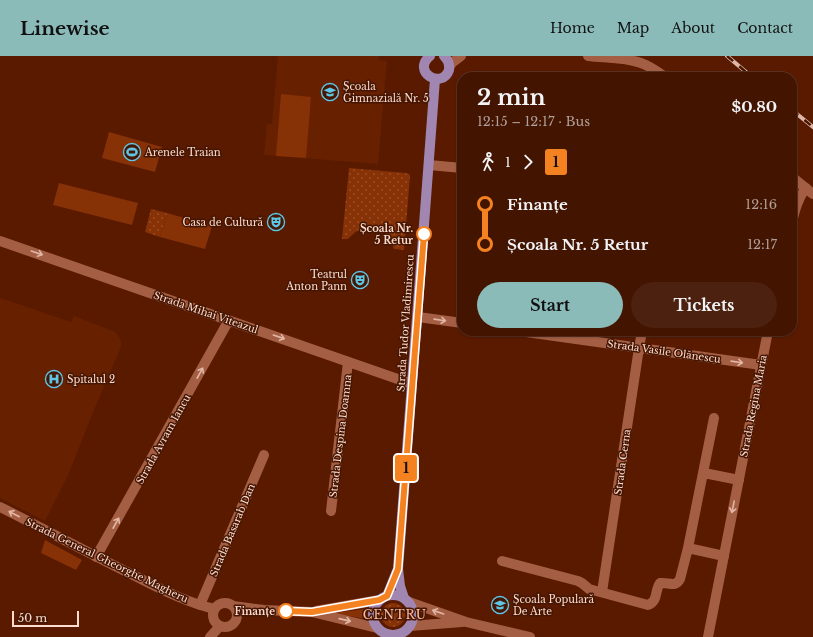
<!DOCTYPE html>
<meta charset="utf-8">
<style>
:root{--surface:#431400;--page:#4d210f;--text:#f1f3f6;--muted:#af9e99;--line:#5b3322;--accent:#8bbbb9}
body{margin:0;font-family:"Libre Baskerville",serif;background:var(--page);color:var(--text);height:100vh;display:flex;flex-direction:column;font-size:15px;white-space:nowrap}
*{box-sizing:border-box;margin:0}
p{font-size:13px;color:var(--muted)}
.icon{flex:none;width:22px;height:22px;fill:none;stroke:currentColor;stroke-width:2;stroke-linecap:round;stroke-linejoin:round}
.map{position:relative;flex:1;overflow:hidden}
.side{position:absolute;left:457px;top:16px;width:340px;height:264px;display:flex;flex-direction:column;background:var(--surface);border-radius:16px;box-shadow:0 1px 3px #0004,0 0 0 1px var(--line)}
.side>*{flex:none}
.badge{padding:0 8px;border-radius:3px;font-size:14px;line-height:26px}
.scale{position:absolute;left:12px;bottom:10px;width:67px;box-sizing:border-box;padding-left:4px;border:2px solid #fcdbcf;border-top:0;font-size:11px;line-height:14px;white-space:nowrap;color:#fcdbcf;-webkit-text-stroke:3px #461602;paint-order:stroke}
.map>.badge{position:absolute;translate:-50% -50%;box-shadow:0 0 0 2px #fff}
.legs{display:flex;align-items:center;gap:6px;height:44px;padding:0 20px;font-size:13px}
.legs p{margin-inline-start:auto}
.summary{display:flex;align-items:center;justify-content:space-between;height:68px;padding:0 20px}
h1{font-size:22px;font-weight:700;line-height:30px}
.cta{display:flex;gap:8px;margin-top:auto;padding:8px 20px}
.cta a{flex:1;height:46px;border-radius:24px;background:var(--accent);color:#111;font-size:16px;font-weight:700;line-height:46px;text-align:center}
.cta a+a{background:var(--page);color:var(--text)}
ul{padding:0 20px;list-style:none}
li{display:flex;align-items:center;gap:14px;height:40px;font-size:15px}
li i{display:grid;place-items:center;width:6px;height:100%;margin:0 5px;background:currentColor}
li i::after{content:'';width:10px;height:10px;margin:-5px;border:3px solid;border-radius:50%;background:var(--surface)}
li p{margin-inline-start:auto}
li:first-child i{background:linear-gradient(#0000 50%,currentColor 0)}
li:last-child i{background:linear-gradient(currentColor 50%,#0000 0)}
header{display:flex;align-items:center;gap:24px;box-sizing:border-box;height:56px;padding:0 20px;background:var(--accent);color:#111}
header strong{font-size:19px}
nav{display:flex;gap:22px;margin-inline-start:auto;font-size:14px}
.map>svg:first-child{display:block}
</style>
<header>
<strong>Linewise</strong>
<nav><a>Home</a><a>Map</a><a>About</a><a>Contact</a></nav>
</header>
<div class="map">
<svg width="813" height="581" viewBox="0 0 813 581">
<defs>
<pattern id="park-dots" width="8" height="8" patternUnits="userSpaceOnUse"><rect width="8" height="8" fill="#873106"/><path d="M2 2h.1M6 6h.1" fill="none" stroke="#994e29" stroke-width="1.8" stroke-linecap="round"/></pattern>
</defs>
<rect width="100%" height="100%" fill="#591a00"/>
<!-- built -->
<path fill="#682100" d="M278,0H379V4L387,5L378,108L264,99L267,68H272Z
M0,242L71,266L74,260L115,276L119,281L121,286V291L93,356L69,417L45,465L0,442Z"/>
<!-- grass -->
<path fill="#873106" d="M281,38L311,41L306,102L276,100Z
M109,76L162,91L155,116L102,102Z
M59,127L138,147L132,169L53,149Z
M167,157L212,170L205,193L160,181Z
M45,484L82,504L76,514L41,497Z
M366,553L365,558L366,563L333,557Z"/>
<!-- park -->
<path fill="url(#park-dots)" d="M349,112L406,117L409,118L410,120L404,194L394,193C392,188 391,182 387,179C385,176 381,175 379,174C366,169 357,173 348,183H342Z
M151,153L167,157L160,181L145,176Z
M381 559a12 12 0 1 1 24 0a12 12 0 1 1-24 0Z"/>
<g fill="none" stroke-linecap="round" stroke-linejoin="round">
<!-- minor -->
<path stroke="#a45e43" stroke-width="10" d="M429,109L462,112
M418,261L462,267
M519,275L761,309
M704,417L739,424
M331,455L348,306
M688,492L724,500
M96,501L229,264
M502,505L578,525C583,527 585,530 589,533L648,549C659,544 654,536 660,527C669,526 675,532 680,523L688,492L714,362
M602,536L639,292L642,275
M200,549L264,399"/>
<!-- tertiary -->
<path stroke="#a45e43" stroke-width="10" d="M0,185L412,328
M0,451C42,472 83,494 125,515C154,529 183,546 215,553
M213 559a12 12 0 1 1 24 0a12 12 0 1 1-24 0Z
M233,550L264,554L312,556L377,572
M316,555L379,544
M210,581L220,570"/>
<!-- secondary -->
<path stroke="#a45e43" stroke-width="10" d="M588,0C605,2 624,1 641,7C650,10 658,16 665,21
M449,11L453,6L461,0
M792,121L813,138
M792,166C795,154 798,142 806,132
M409,546L466,566L530,581
M410,570L462,566
M708,581L768,275"/>
<!-- primary -->
<path stroke="#a186b1" stroke-width="10" d="M430,0C411,16 442,34 449,14C450,8 448,4 444,0
M373 559a20 20 0 1 1 40 0a20 20 0 1 1-40 0Z
M387,540L397,515
M404,542L400,530L398,513L435,23"/>
<!-- rail casing -->
<g stroke="#deb7a9" stroke-width="4">
<path id="rail" d="M727,0L752,21
M792,54L813,71"/>
</g>
<!-- rail -->
<use href="#rail" stroke="#461602" stroke-width="2.5" stroke-dasharray="8" stroke-linecap="butt"/>
</g>
<!-- one-way arrows -->
<defs><path id="oneway-shaft" d="M-6 0H5M1.5-3L5.5 0L1.5 3" fill="none" stroke-width="1.6" stroke-linecap="round" stroke-linejoin="round"/></defs>
<g stroke="#e2b6a5">
<use href="#oneway-shaft" transform="translate(37 197) rotate(19)"/>
<use href="#oneway-shaft" transform="translate(440 264) rotate(8)"/>
<use href="#oneway-shaft" transform="translate(279 281) rotate(19)"/>
<use href="#oneway-shaft" transform="translate(737 306) rotate(8)"/>
<use href="#oneway-shaft" transform="translate(200 317) rotate(-61)"/>
<use href="#oneway-shaft" transform="translate(733 451) rotate(101)"/>
<use href="#oneway-shaft" transform="translate(14 458) rotate(-153)"/>
<use href="#oneway-shaft" transform="translate(116 467) rotate(-61)"/>
<use href="#oneway-shaft" transform="translate(438 556) rotate(-161)"/>
<use href="#oneway-shaft" transform="translate(345 564) rotate(13)"/>
</g>
<g fill="none" stroke-linecap="round" stroke-linejoin="round">
<!-- line-1 casing -->
<g stroke="#fff" stroke-width="9">
<path id="line-1" d="M286,555L312,556L379,544L387,540L398,513L424,178"/>
</g>
<!-- line-1 -->
<use href="#line-1" stroke="#f58220" stroke-width="6"/>
</g>
<!-- icons -->
<defs>
<g id="school-ring" transform="scale(0.9)"><circle r="9.5" fill="#461602" stroke="#5dc7e8" stroke-width="1.5"/><path d="M0-5L7-2L0 1L-7-2ZM-4 1L0 2.5L4 1V4Q0 6-4 4Z" fill="#5dc7e8"/></g>
<g id="stadium-ring" transform="scale(0.9)"><circle r="9.5" fill="#461602" stroke="#5dc7e8" stroke-width="1.5"/><path d="M0-5a6.5 5 0 1 0 0 10a6.5 5 0 1 0 0-10ZM-3.5-1.8h7v3.6h-7Z" fill="#5dc7e8"/></g>
<g id="theatre-ring" transform="scale(0.9)"><circle r="9.5" fill="#461602" stroke="#5dc7e8" stroke-width="1.5"/><path d="M-5-5.5Q0-4 5-5.5V0Q5 5 0 6Q-5 5-5 0ZM-3.3-2.5H-1v1.5H-3.3ZM1-2.5H3.3v1.5H1ZM-2.8 1Q0 5.5 2.8 1Z" fill="#5dc7e8"/></g>
<g id="hospital-ring" transform="scale(0.9)"><circle r="9.5" fill="#461602" stroke="#5dc7e8" stroke-width="1.5"/><path d="M-5-5h3v3.5h4V-5h3V5h-3V1.5h-4V5h-3Z" fill="#5dc7e8"/></g>
</defs>
<g fill-rule="evenodd">
<use href="#school-ring" x="330" y="36"/>
<use href="#stadium-ring" x="132" y="96"/>
<use href="#theatre-ring" x="276" y="166"/>
<use href="#theatre-ring" x="360" y="224"/>
<use href="#hospital-ring" x="54" y="323"/>
<use href="#school-ring" x="500" y="549"/>
</g>
<!-- markers -->
<g fill="#fff" stroke="#f58220" stroke-width="2">
<circle cx="424" cy="178" r="7"/>
<circle cx="286" cy="555" r="7"/>
</g>
<g text-anchor="middle" stroke-width="3" stroke-linejoin="round" paint-order="stroke">
<!-- poi labels -->
<g font-size="10" fill="#fcdbcf" stroke="#461602" text-anchor="start">
<text x="343" y="34">Școala<tspan x="343" dy="12">Gimnazială Nr. 5</tspan></text>
<text x="145" y="100">Arenele Traian</text>
<text x="263" y="170" text-anchor="end">Casa de Cultură</text>
<text x="347" y="222" text-anchor="end">Teatrul<tspan x="347" dy="12">Anton Pann</tspan></text>
<text x="67" y="327">Spitalul 2</text>
<text x="513" y="547">Școala Populară<tspan x="513" dy="12">De Arte</tspan></text>
</g>
<!-- stop labels -->
<g font-size="10" font-weight="bold" fill="#fcdbcf" stroke="#461602" text-anchor="end">
<text x="413" y="176">Școala Nr.<tspan x="413" dy="12">5 Retur</tspan></text>
<text x="275" y="559">Finanțe</text>
</g>
<!-- street labels -->
<g font-size="10" fill="#fcdbcf" stroke="#461602">
<text transform="translate(206 256) rotate(19)" y="4">Strada Mihai Viteazul</text>
<text transform="translate(405 267) rotate(-86)" y="4">Strada Tudor Vladimirescu</text>
<text transform="translate(664 295) rotate(8)" y="4">Strada Vasile Olănescu</text>
<text transform="translate(753 350) rotate(-79)" y="4">Strada Regina Maria</text>
<text transform="translate(340 380) rotate(-83)" y="4">Strada Despina Doamna</text>
<text transform="translate(163 383) rotate(-61)" y="4">Strada Avram Iancu</text>
<text transform="translate(622 406) rotate(-82)" y="4">Strada Cerna</text>
<text transform="translate(232 474) rotate(-67)" y="4">Strada Basarab Dan</text>
<text transform="translate(107 504) rotate(26)" y="4">Strada General Gheorghe Magheru</text>
</g>
<!-- quarter labels -->
<g font-size="12" letter-spacing="1" fill="#f7b9a1" stroke="#461602">
<text x="395" y="563">CENTRU</text>
</g>
</g>
</svg>
<div class="scale">50 m</div>
<b class="badge" style="left:406px;top:412px;background:#f58220;color:#111">1</b>
<section class="side">
<div class="summary"><div><h1>2 min</h1><p>12:15 – 12:17 · Bus</p></div><b>$0.80</b></div>
<div class="legs"><svg class="icon" aria-label="walk" viewBox="0 0 24 24"><circle cx="13" cy="4" r="2"/><path d="M13 8l-2 6 4 7M11 14l-3 7M7 12l3-4h3l4 4"/></svg>1<svg class="icon" aria-label="forward" viewBox="0 0 24 24"><path d="M9 5l7 7-7 7"/></svg><b class="badge" style="background:#f58220;color:#111">1</b></div>
<ul>
<li><i style="color:#f58220"></i><b>Finanțe</b><p>12:16</p></li>
<li><i style="color:#f58220"></i><b>Școala Nr. 5 Retur</b><p>12:17</p></li>
</ul>
<div class="cta"><a>Start</a><a>Tickets</a></div>
</section>
</div>
